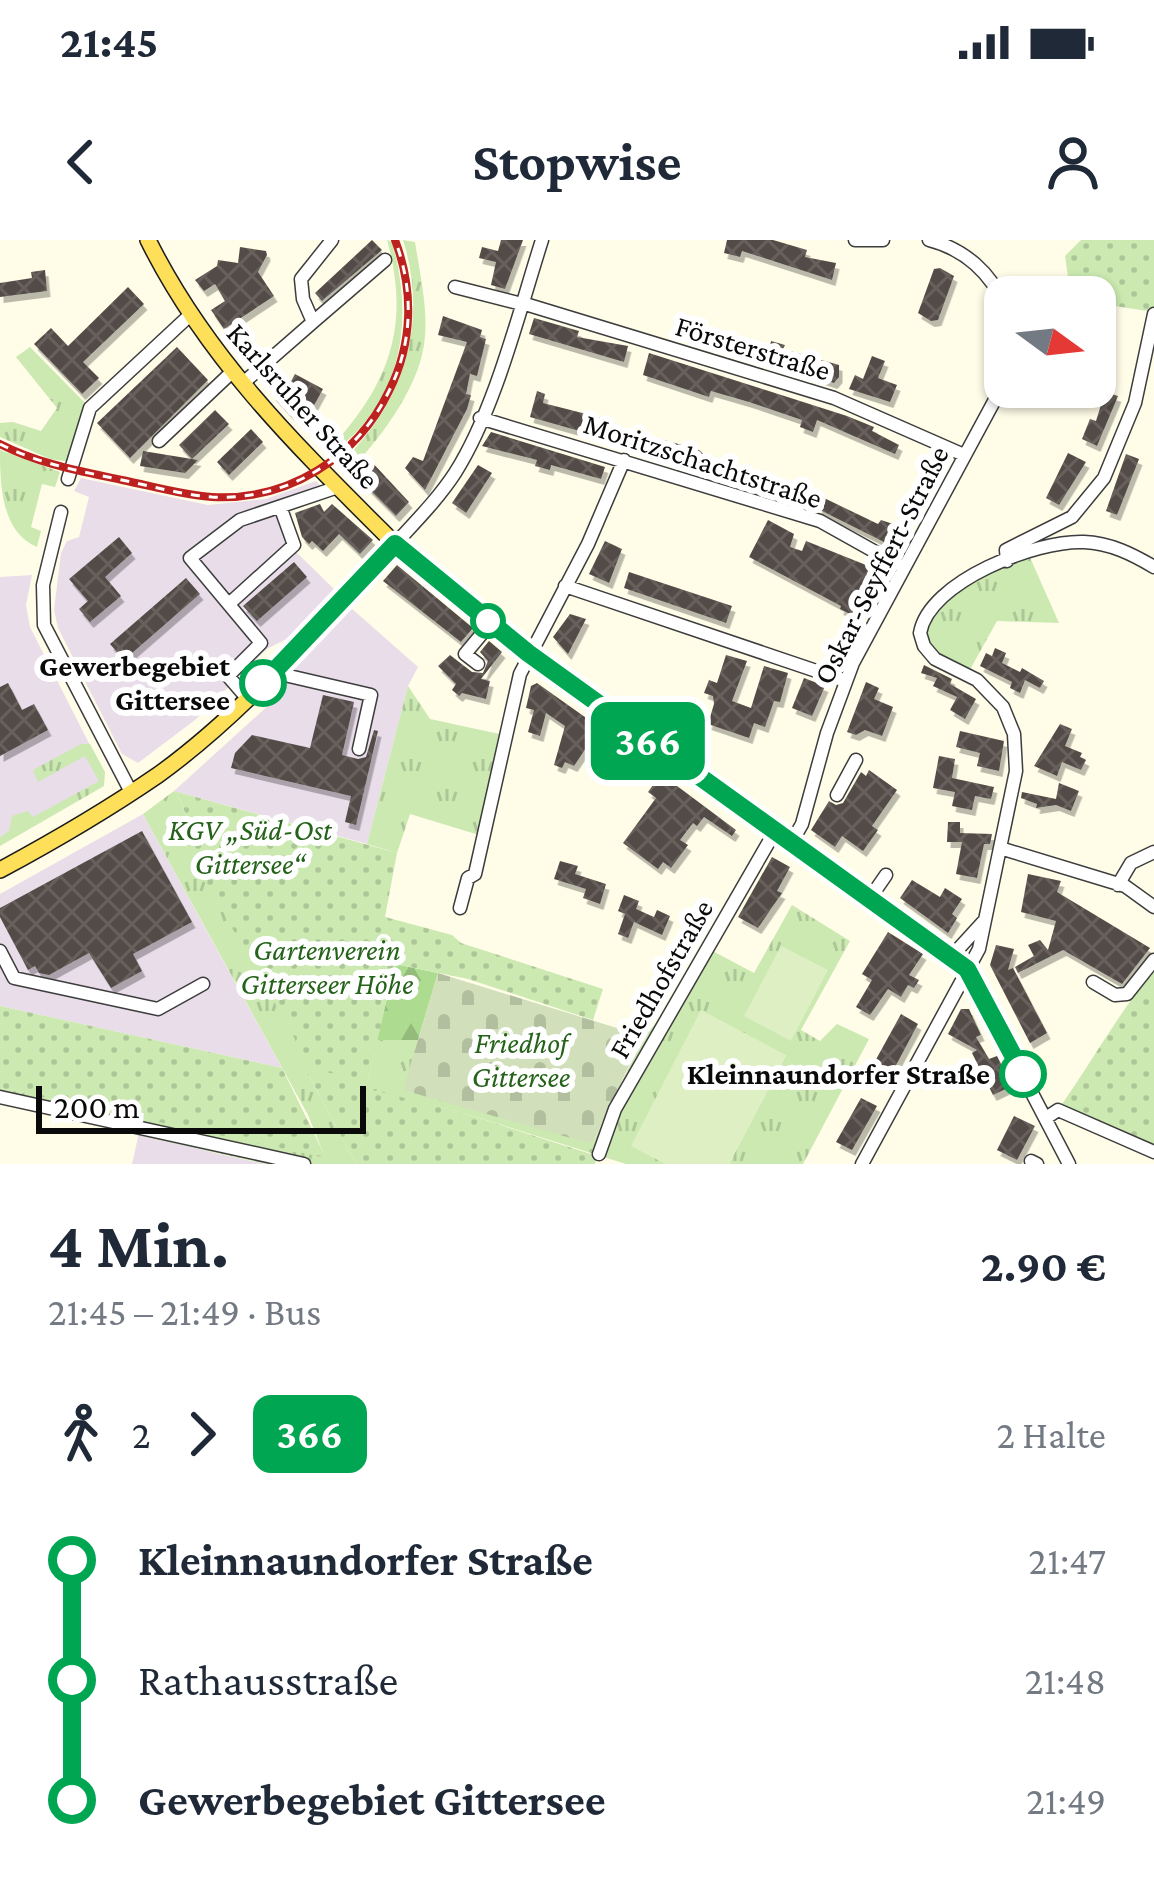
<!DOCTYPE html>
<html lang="de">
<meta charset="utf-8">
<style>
:root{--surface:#fff;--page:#f6f6f7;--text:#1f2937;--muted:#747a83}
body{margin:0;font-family:"Crimson Pro",serif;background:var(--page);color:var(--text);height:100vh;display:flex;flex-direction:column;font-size:45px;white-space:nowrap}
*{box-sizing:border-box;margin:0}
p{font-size:39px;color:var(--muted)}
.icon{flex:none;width:66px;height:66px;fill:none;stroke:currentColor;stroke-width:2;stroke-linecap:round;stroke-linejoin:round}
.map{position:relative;height:924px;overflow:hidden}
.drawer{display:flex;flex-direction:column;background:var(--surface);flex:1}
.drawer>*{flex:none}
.badge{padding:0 24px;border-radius:18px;font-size:42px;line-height:78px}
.needle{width:78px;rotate:105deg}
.fabs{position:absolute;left:984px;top:36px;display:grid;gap:24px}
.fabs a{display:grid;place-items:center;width:132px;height:132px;border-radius:24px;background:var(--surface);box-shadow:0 3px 9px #0004;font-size:60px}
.scale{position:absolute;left:36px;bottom:30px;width:330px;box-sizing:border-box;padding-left:12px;border:6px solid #0a0a0a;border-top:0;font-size:33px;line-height:42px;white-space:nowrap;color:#0a0a0a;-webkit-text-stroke:9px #fff;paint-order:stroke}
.map>.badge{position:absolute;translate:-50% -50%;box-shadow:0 0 0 6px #fff}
.legs{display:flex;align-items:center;gap:18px;height:132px;padding:0 48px;font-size:39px}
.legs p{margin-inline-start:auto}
.head{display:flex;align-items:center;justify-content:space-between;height:204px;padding:0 48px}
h1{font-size:66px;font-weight:700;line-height:90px}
ul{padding:0 48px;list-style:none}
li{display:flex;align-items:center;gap:42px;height:120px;font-size:45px}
li i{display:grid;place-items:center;width:18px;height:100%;margin:0 15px;background:currentColor}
li i::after{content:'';width:30px;height:30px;margin:-15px;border:9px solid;border-radius:50%;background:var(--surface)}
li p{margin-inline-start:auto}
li:first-child i{background:linear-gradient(#0000 50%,currentColor 0)}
li:last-child i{background:linear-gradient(currentColor 50%,#0000 0)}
.status{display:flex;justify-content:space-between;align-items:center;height:84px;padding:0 60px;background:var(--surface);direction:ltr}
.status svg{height:33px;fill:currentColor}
header{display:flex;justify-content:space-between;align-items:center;height:156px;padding:0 48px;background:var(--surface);font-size:54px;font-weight:700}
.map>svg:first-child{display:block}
</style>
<div class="status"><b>21:45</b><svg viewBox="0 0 49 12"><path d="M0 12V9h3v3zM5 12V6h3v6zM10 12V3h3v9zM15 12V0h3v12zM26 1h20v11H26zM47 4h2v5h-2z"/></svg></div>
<header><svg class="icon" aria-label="back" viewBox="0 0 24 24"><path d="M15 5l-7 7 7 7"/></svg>Stopwise<svg class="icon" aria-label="person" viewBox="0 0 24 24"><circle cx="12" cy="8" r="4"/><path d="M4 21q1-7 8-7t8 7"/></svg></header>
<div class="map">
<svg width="1154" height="924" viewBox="0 0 1154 924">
<defs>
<pattern id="grass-tufts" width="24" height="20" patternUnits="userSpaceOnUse" patternTransform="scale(3)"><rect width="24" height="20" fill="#cbe9b1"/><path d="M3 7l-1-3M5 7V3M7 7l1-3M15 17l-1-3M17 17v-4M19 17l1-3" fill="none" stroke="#adc697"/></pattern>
<pattern id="forest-firs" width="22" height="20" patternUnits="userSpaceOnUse" patternTransform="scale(3)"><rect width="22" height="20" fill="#addb90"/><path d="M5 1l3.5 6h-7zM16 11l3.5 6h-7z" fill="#94bb7b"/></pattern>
<pattern id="cemetery-stones" width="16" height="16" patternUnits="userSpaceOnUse" patternTransform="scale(3)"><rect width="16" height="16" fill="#d1e0ba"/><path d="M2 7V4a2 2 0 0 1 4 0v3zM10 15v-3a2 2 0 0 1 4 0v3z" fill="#b2bf9f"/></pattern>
<pattern id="garden-dots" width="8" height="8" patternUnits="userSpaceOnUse" patternTransform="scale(3)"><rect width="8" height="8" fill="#cbe9b1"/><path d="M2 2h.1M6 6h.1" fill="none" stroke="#adc697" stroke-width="1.8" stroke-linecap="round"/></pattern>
<pattern id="building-cross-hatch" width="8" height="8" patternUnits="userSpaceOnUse" patternTransform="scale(3)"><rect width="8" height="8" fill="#534c46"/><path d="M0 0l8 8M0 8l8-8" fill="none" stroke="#67615c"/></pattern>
<filter id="shadow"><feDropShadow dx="3.5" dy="6" stdDeviation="0" flood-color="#0004"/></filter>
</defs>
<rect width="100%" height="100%" fill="#fffce8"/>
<!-- industrial -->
<path fill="#e9ddea" d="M81,238L208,265L266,259L316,241L328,254L288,271L287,277L296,312L334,349L290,397L267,409L195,480L138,523L122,514L58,388L54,370L61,313L67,301L79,297L89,257L74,251Z
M32,335L26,365L30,387L103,531L99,542L0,597V337Z
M351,368L418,427L408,446L367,604L174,551L271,463L291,428Z
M143,574L221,717L282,828L0,766V654Z
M139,893L219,914L265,924H132Z"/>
<!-- grass -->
<path fill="url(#grass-tufts)" d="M387,0L392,2C415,82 402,165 329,215L326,213C387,148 412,89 387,0Z
M403,0L415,2C420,35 429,71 424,105C417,151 378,202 346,234L339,225C402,165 430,85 403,0Z
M30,107L90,168L71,222L50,219L0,197V183L13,182L41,191L57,168L16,117Z
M0,210L60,232L55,247L42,244L31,287L41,291L37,307C1,292 0,244 0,210Z
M1028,313L1059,383L997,381L967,435L924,406L926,374L961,343Z
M408,446L430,479L504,495L479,595L410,574L397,613L367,604Z
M81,504H90L105,532L104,546L0,606V597L9,591L12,576L28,571L33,577L99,541L85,516L38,542L33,530Z
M174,551C185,565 191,587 184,604L368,841L377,800H418L404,850L594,900L647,790L653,787L664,770H669L707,708L754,733L792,665L850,701L801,790L820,801L837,784L869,799L803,924H729L786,815L632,906L666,924H626L457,871L309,836L356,924H266L0,864V848L325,917L308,875L143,574Z"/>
<!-- forest -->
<path fill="url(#forest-firs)" d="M395,724L438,733L418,800H377Z"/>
<!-- cemetery -->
<path fill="url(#cemetery-stones)" d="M438,733L643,796L594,900L588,903L403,850Z"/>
<!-- garden -->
<path fill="url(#garden-dots)" d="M1081,0H1154V72L1095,63V57H1071L1065,16Z
M174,551L397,613L385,677L452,695L461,703L603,749L593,780L468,739L395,724L368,841L312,829L184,603C191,587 185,564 174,551Z
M1154,730V912L1058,870C1091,823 1118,774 1154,730Z
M0,766L282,828L326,918L0,848Z
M308,834L457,871L597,916L595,924H356Z"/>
<!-- pitch -->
<path fill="#def0c3" d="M781,706L828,730L791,801L744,776Z
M701,770L786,815L729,924H666L631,906Z"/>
<!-- building -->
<path fill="url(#building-cross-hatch)" filter="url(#shadow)" d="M372,0L382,10L322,61L315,53Z
M501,0H523L505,49L491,45L496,22L479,18L482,7L498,11Z
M727,0H773L807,10L805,17L836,23L832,40L742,11L740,17L724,13Z
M240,7L266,11L267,15L258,32L274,56L224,89L211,70L225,61L215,44L204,51L195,40L217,26L218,20L238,23Z
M940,28L954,36L938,80L931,81L918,73L934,29Z
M45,30L47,51L0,57V43L32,38L31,32Z
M128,47L144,64L83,122L99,138L82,154L34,104L51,88L68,106Z
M443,76L482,90L480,97L486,99L477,136L470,134L466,154L471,155L467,169L425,250L405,228L413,217L423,221L467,102L438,95Z
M534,78L579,91L577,97L628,106L624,122L529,94Z
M743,99L770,107L771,101L785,105L783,109L839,125V137L834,143L794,130L796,125L739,112Z
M177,107L208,140L130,218L97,183Z
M649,113L847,176L874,187L872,191L899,205L895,214L817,180L813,192L800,187L802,180L749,162L711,151L709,157L643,135Z
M872,116L885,121L878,138L897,145L890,162L849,149L855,135L863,139Z
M295,134L323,149L311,171L319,179L311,187L295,172L291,175L272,154L281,146L286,151Z
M537,151L545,154L543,163L602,178L597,196L530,177Z
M1105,152L1118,156L1097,206L1082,199L1090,179L1096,181Z
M215,170L229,184L192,219L179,205Z
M251,189L263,202L229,235L217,222Z
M630,190L699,210L710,220L741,226L748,231L745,239L738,237L736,243L625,204Z
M491,192L605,227L601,239L551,225L550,230L535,226L537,220L482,206Z
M143,211L192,219L198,220L185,233L140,226Z
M1068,213L1086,222L1059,265L1046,258Z
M1126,214L1139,219L1117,275L1106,271Z
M370,220L409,262L396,276L355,235Z
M478,225L492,233L466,273L452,263Z
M755,235L807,251L803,265L752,248Z
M822,257L878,284L881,280L908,289L898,309L818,269Z
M320,264L324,272L332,264L373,300L360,314L339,294L323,311L312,301L309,304L302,297L295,273Z
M768,280L794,294L790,307L802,311L806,301L876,329L852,375L840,369L841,366L749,317Z
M119,297L132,313L105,337L121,356L90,382L79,369L88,361L69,339Z
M605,301L622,309L609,343L589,334Z
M294,322L307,337L257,381L243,366Z
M397,325L473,388L461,402L383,341Z
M629,332L732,366L726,383L624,348Z
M186,338L200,354L124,420L110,404Z
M570,374L586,379L568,414L553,397Z
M489,401L502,412L481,439L490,441L486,459L462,453L459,456L452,450L456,444L438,426L450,415L472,432L483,433L488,421L480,412Z
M995,408L1006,413L1002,423L1020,432L1022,428L1044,441L1040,448L1025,440L1020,453L1010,448L1012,442L980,426L986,413L992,416Z
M726,415L747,421L732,461L751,468L764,426L788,433L780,462L774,461L765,487L754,483L749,498L708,484L714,464L713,456L704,453L709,440L717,443Z
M924,425L952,439L950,444L976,459L965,479L950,470L957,457L933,446L937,438L921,433Z
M804,438L825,446L812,476L792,468Z
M866,442L879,448L874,459L893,467L882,496L865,490L856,495L847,492Z
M8,443L22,470L34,464L48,490L0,516V447Z
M537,443L606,492L597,507L590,502L574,526L565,522L562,528L554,525L565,486L546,473L540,496L528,492L534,470L526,468L531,446Z
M323,455L354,462L342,515L358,519L366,517L374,490L378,491L356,585L345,582L351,556L231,528L235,513L252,495L310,508Z
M680,460L684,475L678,482L689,490L683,499L656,486L652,479L664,463Z
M1060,484L1072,489L1065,506L1082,513L1080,517L1086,520L1081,530L1062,522L1057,536L1034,526Z
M960,491L1004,501L999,531L977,526L980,513L956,507Z
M939,516L955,519L952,538L994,547L991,559L975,556L972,570L952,566L955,552L933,548Z
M869,530L897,550L872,586L878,590L863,611L842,596L835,607L811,590L829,561L836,565L843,563L861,532L866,536Z
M661,534L736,590L732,596L704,577L697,586L693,583L680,600L688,605L671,628L663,622L658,629L623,603L656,558L648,552Z
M1059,543L1079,551L1071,571L1056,565L1036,568L1037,564L1021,558L1022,552L1056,559Z
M948,582H960V593L992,594L990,604H984L977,638L956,634L962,602H947Z
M142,591L192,682L133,714L142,731L111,748L89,713L49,735L39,733L35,726L28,730L0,677V668Z
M772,617L790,627L777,651L782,653L758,688L738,677Z
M560,621L578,626L575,634L606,644L600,664L583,658L586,649L554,639Z
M1028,634L1061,641L1057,652L1150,708L1122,744L1063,710L1018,733L1015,727L1034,716L1028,705L1040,700L1048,710L1056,681L1021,672Z
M912,640L940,657L945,648L962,659L952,674L957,678L948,693L900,658Z
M624,655L639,661L636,669L654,677L657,670L670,676L662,695L634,682L628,698L618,694L625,674L618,671Z
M888,692L923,714L909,735L919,740L914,748L908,745L901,757L888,749L870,775L856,767L872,740L862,734Z
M996,705L1014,709L1008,730L1013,728L1047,793L1030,803L990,725Z
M961,769H969L981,795L976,797L989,819L997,816L1012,846L993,855L972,813L977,810L948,794Z
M901,774L918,784L886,844L868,834Z
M861,858L877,866L852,910L836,902Z
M1014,876L1035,886L1017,920L997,910Z"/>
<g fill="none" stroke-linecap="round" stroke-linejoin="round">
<!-- minor casing -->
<g stroke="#3d3d3d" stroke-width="15">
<path id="minor" d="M542,0C519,72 495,170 455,233C438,259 416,281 395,304L528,414L967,729L1069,924
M855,0H883
M929,0C964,9 992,33 1005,67
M455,47L522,64
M522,63L834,158L964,215
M313,82L385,20
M242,144L313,82L303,59L301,39L332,0
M480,178L820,281L904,328
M159,201L232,132
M68,239L90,168L189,76
M61,272L43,345L44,385L131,552
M1007,321L1006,310L1072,277L1104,238L1135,163L1154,74
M565,346L846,441
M230,363L294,305L281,269
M478,424L465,414L490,384
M279,427L289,436L371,455L359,509
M247,458L228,436L261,403L190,318L240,280L338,247
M837,555L856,520
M790,605L802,584L827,493L853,423L1005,141
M1000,608L1125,646L1154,667
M1118,645L1131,623L1154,612
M868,661L886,635
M460,668L468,638L475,634L520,434L588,304L624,220
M0,711L14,738L158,769L203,744
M951,717L983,682
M1093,742L1115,755L1127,754L1154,720
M0,857L304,924
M1046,878L1058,870L1154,912
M599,914L615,869L774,593
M1031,921L1037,924
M862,924L979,709L1016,531L1014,494L1003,467L977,440L935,419L924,406L920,393C929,341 1037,300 1084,302C1110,303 1132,314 1154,327"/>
</g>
<!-- major casing -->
<g stroke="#1b1b1b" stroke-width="18">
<path id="major" d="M0,630C54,601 107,570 158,535C247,471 320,383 395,304C301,210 208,121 148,0"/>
</g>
<!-- minor -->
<use href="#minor" stroke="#fff" stroke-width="12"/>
<!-- major -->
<use href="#major" stroke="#fddf59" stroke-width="15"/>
<!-- rail casing -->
<g stroke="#bd211f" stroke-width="8">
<path id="rail" d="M0,204C39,224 80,231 122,240C152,246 182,255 212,257C288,261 357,218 389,151C413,103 414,50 395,0"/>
</g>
<!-- rail -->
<use href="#rail" stroke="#fff" stroke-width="3" stroke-dasharray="9" stroke-linecap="butt"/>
</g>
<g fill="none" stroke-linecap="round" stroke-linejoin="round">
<!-- line-1 casing -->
<g stroke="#fff" stroke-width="27">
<path id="line-1" d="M263,443L395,304L528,413L967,729L1023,834"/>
</g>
<!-- line-1 -->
<use href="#line-1" stroke="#00a651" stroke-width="18"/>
</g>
<!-- markers -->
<g fill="#fff" stroke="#00a651" stroke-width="6">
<circle cx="488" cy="381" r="15"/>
<circle cx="263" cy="443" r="21"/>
<circle cx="1023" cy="834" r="21"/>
</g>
<g text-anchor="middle" stroke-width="12" stroke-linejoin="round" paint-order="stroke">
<!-- street labels -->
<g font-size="30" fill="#0a0a0a" stroke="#fff">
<text transform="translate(753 108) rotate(17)" y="10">Försterstraße</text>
<text transform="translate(303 166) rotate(48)" y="10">Karlsruher Straße</text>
<text transform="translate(703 221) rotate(18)" y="10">Moritzschachtstraße</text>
<text transform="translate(881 325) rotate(-63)" y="10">Oskar-Seyffert-Straße</text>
<text transform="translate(661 739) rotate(-60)" y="10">Friedhofstraße</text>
</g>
<!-- stop labels -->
<g font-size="30" font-weight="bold" fill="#0a0a0a" stroke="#fff" text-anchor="end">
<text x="230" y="436">Gewerbegebiet<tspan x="230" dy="34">Gittersee</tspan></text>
<text x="990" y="844">Kleinnaundorfer Straße</text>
</g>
<!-- park labels -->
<g font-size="30" font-style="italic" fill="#25631a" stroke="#fff">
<text x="250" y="600">KGV „Süd-Ost<tspan x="250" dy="34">Gittersee“</tspan></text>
<text x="327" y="720">Gartenverein<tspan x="327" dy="34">Gitterseer Höhe</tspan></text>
<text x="521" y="813">Friedhof<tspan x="521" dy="34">Gittersee</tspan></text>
</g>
</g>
</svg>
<div class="fabs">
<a><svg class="needle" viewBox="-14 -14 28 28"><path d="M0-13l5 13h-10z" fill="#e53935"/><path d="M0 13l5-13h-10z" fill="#747a83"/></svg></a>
</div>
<div class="scale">200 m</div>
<b class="badge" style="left:648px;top:501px;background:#00a651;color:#fff">366</b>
</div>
<section class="drawer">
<div class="head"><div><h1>4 Min.</h1><p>21:45 – 21:49 · Bus</p></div><b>2.90 €</b></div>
<div class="legs"><svg class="icon" aria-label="walk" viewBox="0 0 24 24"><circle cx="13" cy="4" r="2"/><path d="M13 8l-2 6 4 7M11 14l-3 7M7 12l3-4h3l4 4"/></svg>2<svg class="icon" aria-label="forward" viewBox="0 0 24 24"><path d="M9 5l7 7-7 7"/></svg><b class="badge" style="background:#00a651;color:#fff">366</b><p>2 Halte</p></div>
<ul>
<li><i style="color:#00a651"></i><b>Kleinnaundorfer Straße</b><p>21:47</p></li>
<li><i style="color:#00a651"></i><span>Rathausstraße</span><p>21:48</p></li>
<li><i style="color:#00a651"></i><b>Gewerbegebiet Gittersee</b><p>21:49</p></li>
</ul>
</section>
